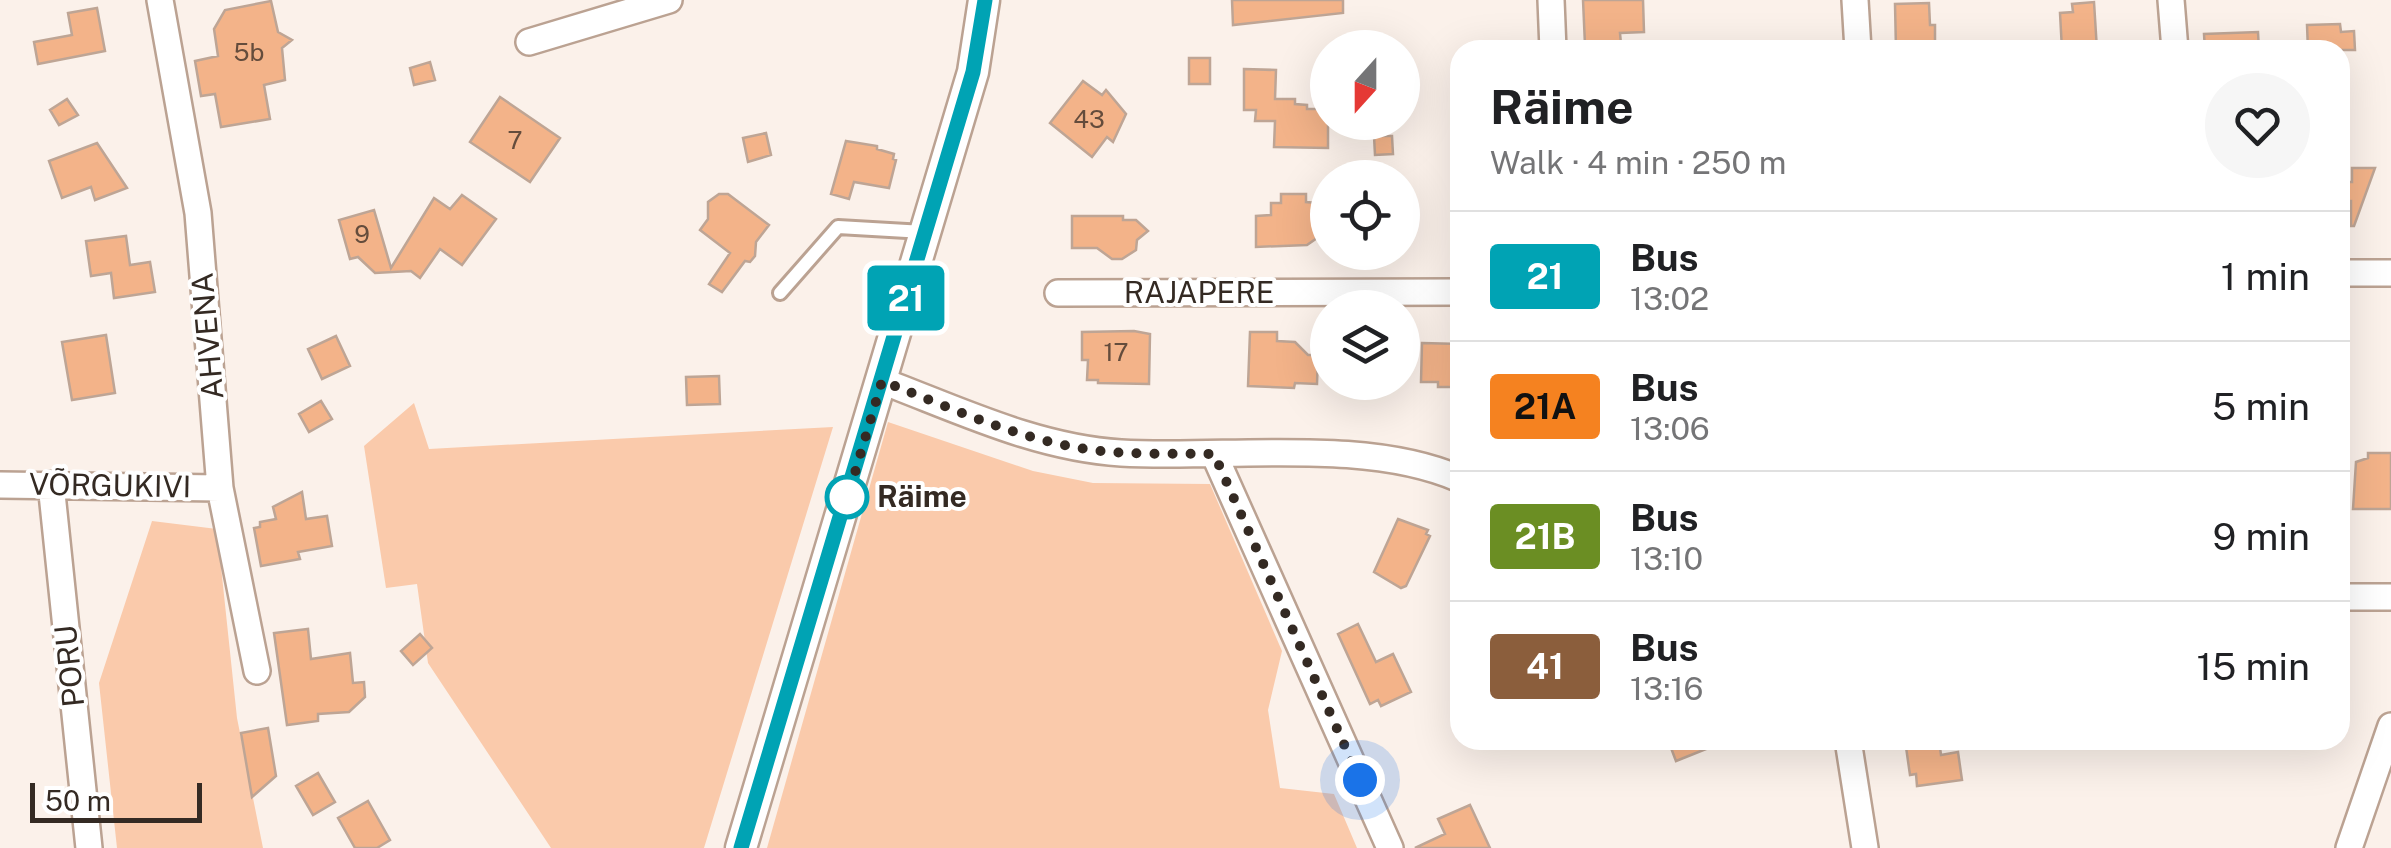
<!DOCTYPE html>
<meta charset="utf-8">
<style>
:root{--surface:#fff;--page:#f6f6f6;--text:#202124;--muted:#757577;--line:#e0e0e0}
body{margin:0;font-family:"Public Sans",sans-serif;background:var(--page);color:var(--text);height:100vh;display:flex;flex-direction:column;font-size:38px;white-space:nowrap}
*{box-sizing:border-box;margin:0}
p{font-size:32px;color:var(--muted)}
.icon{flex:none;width:55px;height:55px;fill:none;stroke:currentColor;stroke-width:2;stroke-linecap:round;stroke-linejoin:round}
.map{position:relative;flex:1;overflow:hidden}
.details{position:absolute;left:1450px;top:40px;width:900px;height:710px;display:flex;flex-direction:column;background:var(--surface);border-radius:30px;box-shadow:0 10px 40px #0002}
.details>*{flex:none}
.badge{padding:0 20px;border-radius:8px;font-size:35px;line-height:65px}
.needle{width:65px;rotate:201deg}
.buttons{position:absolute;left:1310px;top:30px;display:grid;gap:20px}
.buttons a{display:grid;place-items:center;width:110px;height:110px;border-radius:50%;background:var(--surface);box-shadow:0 10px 40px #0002;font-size:50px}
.scale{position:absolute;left:30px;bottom:25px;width:172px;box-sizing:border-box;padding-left:10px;border:5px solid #342a23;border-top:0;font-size:28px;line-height:35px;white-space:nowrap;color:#342a23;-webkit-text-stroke:8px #fff;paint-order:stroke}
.you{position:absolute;width:50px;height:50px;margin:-25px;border:8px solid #fff;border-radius:50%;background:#1a73e8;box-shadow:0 0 0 15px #1a73e833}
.map>.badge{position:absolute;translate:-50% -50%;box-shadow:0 0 0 5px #fff}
.round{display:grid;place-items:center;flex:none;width:105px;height:105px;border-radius:52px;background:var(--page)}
.headline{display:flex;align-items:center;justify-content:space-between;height:170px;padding:0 40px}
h1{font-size:48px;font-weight:700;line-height:75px}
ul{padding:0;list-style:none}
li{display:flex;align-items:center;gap:30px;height:130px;padding:0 40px;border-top:2px solid var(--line)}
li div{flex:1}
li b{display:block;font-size:38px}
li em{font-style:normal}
li .badge{min-width:110px;font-weight:700;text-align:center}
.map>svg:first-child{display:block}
</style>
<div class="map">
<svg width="2391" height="848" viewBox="0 0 2391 848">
<rect width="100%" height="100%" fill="#fbf1ea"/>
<!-- green -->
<path fill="#facaab" d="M414,403L429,449L833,427L704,848H551L428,663L417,584L386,588L364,446Z
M888,422L1033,471L1093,483L1210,484L1282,651L1268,710L1280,788L1334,794L1357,848H767Z
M152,521L217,529L237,718L263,848H117L99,683Z"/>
<!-- building -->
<path fill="#f3b389" stroke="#bea595" stroke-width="2.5" d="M1232,0H1343V13L1233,25Z
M1583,0H1643L1644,32L1620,33L1621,44L1585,45Z
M271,1L278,32L292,40L282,48L285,80L264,85L270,119L221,127L215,94L201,96L195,61L218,56L214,29L225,10Z
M2094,2L2097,50H2062L2060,13L2073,12L2072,4Z
M1929,3L1930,25H1935V50H1896L1895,4Z
M97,8L105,51L38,64L34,42L72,35L68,13Z
M2340,24L2341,32L2354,31L2355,50H2308L2307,25Z
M2258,32L2259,50H2205L2204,34Z
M1189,58H1210V84H1189Z
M430,62L435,80L414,85L410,68Z
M1244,69L1276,70L1275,99H1295V104L1307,105V109H1328V148L1274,147L1275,121H1255L1256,110H1244Z
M1083,81L1102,95L1106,90L1126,114L1113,142L1107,137L1092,157L1050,123Z
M500,97L560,138L530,182L470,142Z
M67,99L78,115L59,125L50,110Z
M766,133L771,155L748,162L743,138Z
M1374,136H1392L1393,154L1375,155Z
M846,141L877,146V149L894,154L893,159L896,160L889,188L854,182L849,199L831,194Z
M97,143L127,188L95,200L91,187L62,198L49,161Z
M2352,168H2375L2354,226H2351V201H2340V182H2352Z
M719,194H728L769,225L756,242L755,256L750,262L745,261L722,292L709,284L730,253L700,230L708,219V202Z
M1281,194H1306V202L1317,203V238L1307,245L1256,247V216L1271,215V203H1281Z
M462,195L496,219L462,265L440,249L420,278L411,271L375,273L358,257L350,259L339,220L374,210L391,268L434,198L450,209Z
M1072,216H1123V220H1136L1148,231L1137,240L1136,250L1122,259H1112L1097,248H1072Z
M126,236L130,265L150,262L155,292L114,298L111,273L91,276L86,241Z
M1134,331L1150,334L1149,384L1098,383V380H1087L1088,360H1082V332Z
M1250,332H1277V341L1295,342L1308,355H1318L1317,384L1295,383L1294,388L1248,386Z
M106,335L115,393L72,400L62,342Z
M336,336L350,366L322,379L308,349Z
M1422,343L1460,344V387H1438V382H1421Z
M719,376L720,404L687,405L686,377Z
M321,401L332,419L309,432L299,414Z
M2368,453H2391V509H2353L2356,462L2368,458Z
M302,492L306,519L327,516L332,546L298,552L300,559L261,566L254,528L260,527V522L276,519L273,507Z
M1398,519L1428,530L1426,534L1430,536L1406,586L1401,588L1374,572Z
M1358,624L1376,662L1393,654L1411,692L1381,706L1378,700L1370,704L1338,634Z
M308,629L311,659L350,653L353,683L364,682L365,697L349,712L318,714V721L287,725L274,633Z
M420,634L432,648L413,665L401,651Z
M268,728L276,776L252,797L241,733Z
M1668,740H1725L1726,741L1676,761Z
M1905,740H1939L1941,755L1958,752L1962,780L1917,786L1916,774L1910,775Z
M318,773L335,802L313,815L296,786Z
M368,801L390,840L377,848H355L338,818Z
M1470,805L1490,848H1415L1445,834L1438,819Z"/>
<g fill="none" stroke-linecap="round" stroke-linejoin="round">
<!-- service casing -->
<g stroke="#bba292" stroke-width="18">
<path id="service" d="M780,293L838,227L924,232"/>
</g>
<!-- minor casing -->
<g stroke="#bba292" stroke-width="30">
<path id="minor" d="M160,0L198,213L220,488L257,671
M1551,0L1553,50
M1855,0L1858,50
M2171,0L2175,50
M529,42L669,0
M2340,273H2391
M1058,293L1460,292
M882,381C959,410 1037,448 1121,453C1225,459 1365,437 1460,479
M1214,454L1390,848
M51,484L89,848
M0,485L220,488
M2340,597H2391
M1848,740L1865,848
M2349,848L2391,726"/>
</g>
<!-- tertiary casing -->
<g stroke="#bba292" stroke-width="35">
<path id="tertiary" d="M741,848L973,72L984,0"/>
</g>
<!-- service -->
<use href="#service" stroke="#fff" stroke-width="12"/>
<!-- minor -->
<use href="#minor" stroke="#fff" stroke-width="25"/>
<!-- tertiary -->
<use href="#tertiary" stroke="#fff" stroke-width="30"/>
</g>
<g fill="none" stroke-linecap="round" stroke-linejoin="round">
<!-- line casing -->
<g stroke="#fff" stroke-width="22">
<path id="line" d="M741,848L973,72L985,0"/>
</g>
<!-- line -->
<use href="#line" stroke="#00a3b4" stroke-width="15"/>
<!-- walk -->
<path stroke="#342a23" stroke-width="10" stroke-dasharray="0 18" d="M847,497L844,510L882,381C944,405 1008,435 1074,447C1120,456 1168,453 1214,454L1360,780"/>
</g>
<!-- markers -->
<circle fill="#fff" stroke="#00a3b4" stroke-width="5" cx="847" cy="497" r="20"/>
<g text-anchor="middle" stroke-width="8" stroke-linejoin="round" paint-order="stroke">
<!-- number labels -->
<g font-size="25" fill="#644c3c">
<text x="249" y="61">5b</text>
<text x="1089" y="128">43</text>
<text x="515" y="149">7</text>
<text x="362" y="243">9</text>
<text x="1116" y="361">17</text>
</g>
<!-- street labels -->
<g font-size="30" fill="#342a23" stroke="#fff">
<text x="1199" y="303">RAJAPERE</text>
<text transform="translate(208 336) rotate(-95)" y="10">AHVENA</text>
<text transform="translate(110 486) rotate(1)" y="10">VÕRGUKIVI</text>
<text transform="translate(70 666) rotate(-96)" y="10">PORU</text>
</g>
<!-- stop labels -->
<g font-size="30" font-weight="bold" fill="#342a23" stroke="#fff" text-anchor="start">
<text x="877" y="507">Räime</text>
</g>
</g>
</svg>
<div class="buttons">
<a><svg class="needle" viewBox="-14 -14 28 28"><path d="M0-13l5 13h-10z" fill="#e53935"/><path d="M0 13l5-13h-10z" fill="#757577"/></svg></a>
<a><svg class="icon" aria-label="locate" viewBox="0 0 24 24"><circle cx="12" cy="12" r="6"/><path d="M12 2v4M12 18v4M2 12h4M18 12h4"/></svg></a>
<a><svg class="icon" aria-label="layers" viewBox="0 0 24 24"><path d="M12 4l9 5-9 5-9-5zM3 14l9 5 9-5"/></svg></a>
</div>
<div class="scale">50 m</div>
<div class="you" style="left:1360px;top:780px"></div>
<b class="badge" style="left:906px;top:298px;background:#00a3b4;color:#fff">21</b>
<section class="details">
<div class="headline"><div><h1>Räime</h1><p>Walk · 4 min · 250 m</p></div><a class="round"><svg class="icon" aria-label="heart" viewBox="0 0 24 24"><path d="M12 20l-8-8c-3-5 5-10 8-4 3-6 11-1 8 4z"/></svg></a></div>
<ul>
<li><span class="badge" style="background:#00a3b4;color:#fff">21</span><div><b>Bus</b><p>13:02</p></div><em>1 min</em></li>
<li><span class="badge" style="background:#f58220;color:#111">21A</span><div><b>Bus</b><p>13:06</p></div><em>5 min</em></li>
<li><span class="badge" style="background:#6b8e23;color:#fff">21B</span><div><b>Bus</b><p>13:10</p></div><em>9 min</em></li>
<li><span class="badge" style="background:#8b5e3c;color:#fff">41</span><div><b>Bus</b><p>13:16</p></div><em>15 min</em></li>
</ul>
</section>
</div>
